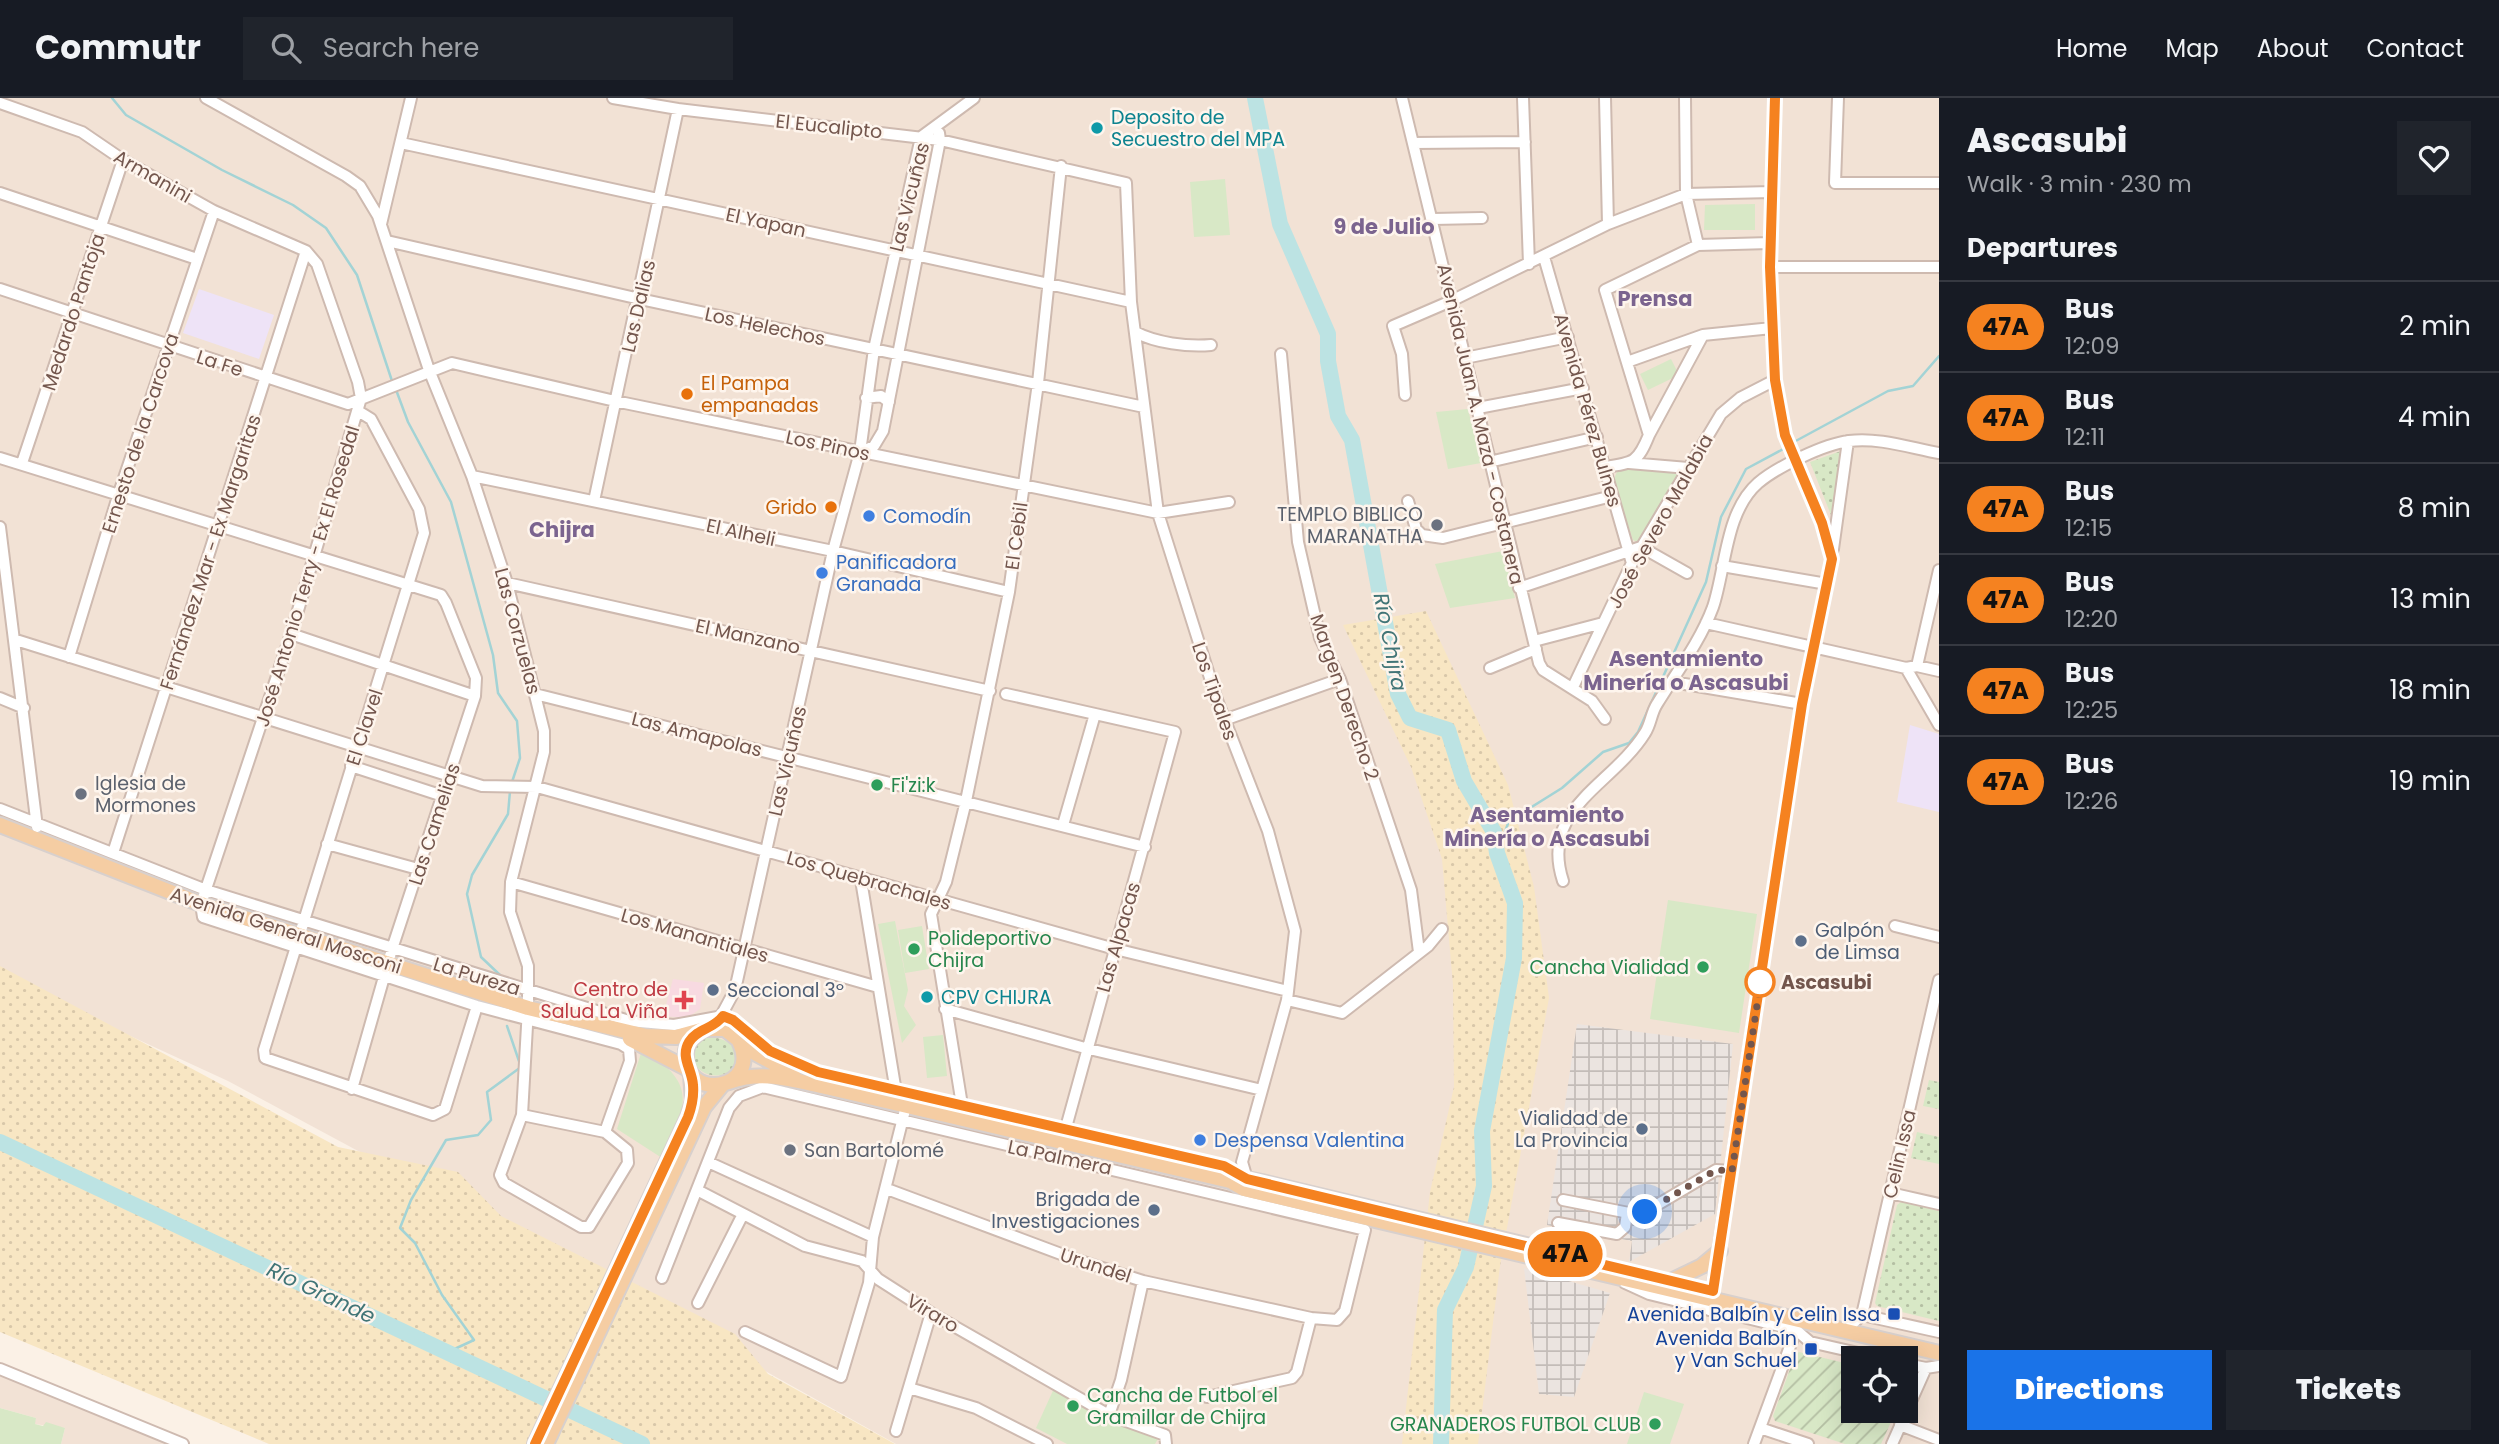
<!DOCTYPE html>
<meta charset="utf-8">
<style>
:root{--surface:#171b24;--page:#20242c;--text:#f1f3f6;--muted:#9ea1a6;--line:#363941;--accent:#1a73e8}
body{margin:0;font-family:Poppins,sans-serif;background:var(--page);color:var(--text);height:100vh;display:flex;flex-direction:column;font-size:26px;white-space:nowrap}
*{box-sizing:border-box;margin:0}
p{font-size:23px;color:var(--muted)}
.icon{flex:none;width:38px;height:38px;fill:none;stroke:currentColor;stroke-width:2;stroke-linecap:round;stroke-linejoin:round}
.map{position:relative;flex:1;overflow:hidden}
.details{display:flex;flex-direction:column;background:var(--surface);width:560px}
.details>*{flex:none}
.badge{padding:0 14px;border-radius:23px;font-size:24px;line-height:46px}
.buttons{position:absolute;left:1841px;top:1248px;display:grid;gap:14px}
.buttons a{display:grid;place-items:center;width:77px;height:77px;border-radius:0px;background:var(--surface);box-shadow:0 7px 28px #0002;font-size:35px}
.you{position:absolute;width:35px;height:35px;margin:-18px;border:5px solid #fff;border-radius:50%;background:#1a73e8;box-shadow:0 0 0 10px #1a73e833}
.map>.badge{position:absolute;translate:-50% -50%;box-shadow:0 0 0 4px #fff}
h2{padding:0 28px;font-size:26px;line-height:63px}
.round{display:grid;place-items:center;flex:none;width:74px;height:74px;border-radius:0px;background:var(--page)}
.headline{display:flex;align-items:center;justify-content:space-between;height:119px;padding:0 28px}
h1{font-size:33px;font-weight:800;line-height:52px}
.primary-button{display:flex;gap:14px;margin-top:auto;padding:14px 28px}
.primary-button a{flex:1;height:80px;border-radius:0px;background:var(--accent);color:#fff;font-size:28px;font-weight:800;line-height:80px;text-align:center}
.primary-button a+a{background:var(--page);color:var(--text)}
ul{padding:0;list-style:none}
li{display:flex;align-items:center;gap:21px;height:91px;padding:0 28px;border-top:2px solid var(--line)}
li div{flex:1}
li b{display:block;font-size:26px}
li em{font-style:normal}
li .badge{min-width:77px;font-weight:700;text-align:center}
header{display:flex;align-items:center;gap:42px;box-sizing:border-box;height:98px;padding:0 35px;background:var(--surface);border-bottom:2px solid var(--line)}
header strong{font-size:33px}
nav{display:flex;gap:38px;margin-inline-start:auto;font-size:24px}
.search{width:490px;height:63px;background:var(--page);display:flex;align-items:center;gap:18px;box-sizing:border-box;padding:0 24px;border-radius:0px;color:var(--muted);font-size:26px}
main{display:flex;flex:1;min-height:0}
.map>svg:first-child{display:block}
</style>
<header>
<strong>Commutr</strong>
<div class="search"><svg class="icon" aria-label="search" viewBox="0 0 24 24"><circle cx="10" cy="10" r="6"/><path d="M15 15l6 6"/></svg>Search here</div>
<nav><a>Home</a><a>Map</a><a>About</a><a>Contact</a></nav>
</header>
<main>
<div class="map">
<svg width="1939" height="1346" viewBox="0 0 1939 1346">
<defs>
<pattern id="industrial-grid" width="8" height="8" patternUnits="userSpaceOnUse" patternTransform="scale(1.75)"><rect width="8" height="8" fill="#ebe4e0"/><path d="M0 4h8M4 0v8" fill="none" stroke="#c3bcb8"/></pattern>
<pattern id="grass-dots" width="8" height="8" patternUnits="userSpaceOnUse" patternTransform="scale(1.75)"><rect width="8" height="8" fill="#d8e8c6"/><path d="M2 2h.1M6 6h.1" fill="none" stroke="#b4bfa3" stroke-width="1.8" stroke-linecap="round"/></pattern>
<pattern id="sand-dots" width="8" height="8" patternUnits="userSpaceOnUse" patternTransform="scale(1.75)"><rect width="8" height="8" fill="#f8e6c3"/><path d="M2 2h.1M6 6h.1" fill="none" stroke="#d8c7a9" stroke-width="1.8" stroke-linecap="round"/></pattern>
<pattern id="garden-furrows" width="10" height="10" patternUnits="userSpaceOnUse" patternTransform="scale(1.75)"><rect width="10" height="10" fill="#d8e8c6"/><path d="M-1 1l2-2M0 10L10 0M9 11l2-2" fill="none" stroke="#b4bfa3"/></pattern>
</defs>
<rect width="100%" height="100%" fill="#fbf1e6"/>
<!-- residential -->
<path fill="#f2e2d5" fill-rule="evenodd" d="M0,0H1939V1346H896L724,1250L228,983L0,878ZM1853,1260H1906V1312H1853Z
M0,1276L171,1346H61L65,1330L34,1326L36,1320L0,1310Z"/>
<!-- industrial -->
<path fill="url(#industrial-grid)" d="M1577,926L1733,946L1715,1116L1629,1164L1632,1143L1547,1127Z
M1524,1170L1610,1195L1574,1299L1539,1296Z"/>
<!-- education -->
<path fill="#eee3f7" d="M199,191L274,217L259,261L183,235Z
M1910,627L1939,636V714L1897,704Z"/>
<!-- medical -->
<path fill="#f8dae1" d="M673,881L704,885L700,911L687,920L663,918Z"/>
<!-- grass -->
<path fill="url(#grass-dots)" d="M1841,353L1831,417L1810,364Z
M706,939C719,939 729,942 737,954L735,971C720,982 700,979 691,961L694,946Z
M1929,982L1939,984V1011L1923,1008Z
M1917,1034L1939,1039V1066L1911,1060Z
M1901,1104L1939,1113V1223L1877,1208L1875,1205L1897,1107Z"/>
<!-- sand -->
<path fill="url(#sand-dots)" d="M1426,513L1508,687L1534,789L1549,900L1500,1168L1478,1346H1402L1430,1094L1454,989L1453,887L1442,761L1411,669L1343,527Z
M0,868L338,1049L458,1074L501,1118L735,1236L768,1276L895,1346H269L0,1234Z"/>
<!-- park -->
<path fill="#d8e8c6" d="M1225,81L1230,137L1194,139L1190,84Z
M1755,106V132H1704L1705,107Z
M1671,261L1679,277L1648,292L1640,276Z
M1468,311L1481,365L1448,371L1436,314Z
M1628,371L1682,373L1639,445L1633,442L1613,383L1617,374Z
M1503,453L1515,500L1450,510L1435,466Z
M1668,802L1757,816L1739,935L1650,921Z
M895,823L908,892L904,908L916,927L902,945L878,826Z
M922,828L929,871L905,875L898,832Z
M943,937L947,978L927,980L923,939Z
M642,952C698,984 688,1009 662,1060L617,1031Z
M1056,1286L1159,1339L1155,1346H1067L1036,1330Z
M1644,1294L1684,1306L1670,1346H1627Z
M0,1310L36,1320L35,1326L43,1328L46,1324L65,1330L61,1346H0Z"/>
<!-- garden -->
<path fill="url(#garden-furrows)" d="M1799,1254L1853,1267V1312L1896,1313L1881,1346H1845L1775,1323L1773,1318L1795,1257Z"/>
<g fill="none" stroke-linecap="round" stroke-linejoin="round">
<!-- stream -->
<path stroke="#a3d3d5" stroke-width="2.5" d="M112,0L126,17L222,72L293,107L326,130L357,177L392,283
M395,289L408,324L451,404L493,557L498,595L517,623L520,660L511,687
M1792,345L1888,293L1913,288L1939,258
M1497,755L1509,723L1562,690L1603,654L1629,645L1638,634L1706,484L1721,419L1746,371L1787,349
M500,877L481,859L467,796L472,777L508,716L510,693
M448,1254L474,1242L442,1197L415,1145L400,1130L411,1102L446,1042L478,1037L491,1022L487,994L521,969L507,928"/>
<!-- river -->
<path stroke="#bce3e3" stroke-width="16" d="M1255,0L1280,126L1328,236V263L1338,318L1352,342L1398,596L1410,620L1448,632L1464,683L1494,734L1497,755L1515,805L1514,860L1482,1033L1484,1088L1466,1169L1445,1212L1441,1346
M0,1044L642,1346"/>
<!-- minor casing -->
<g stroke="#cebab0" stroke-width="14">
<path id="minor" d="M206,0L346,78L360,88L378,118L429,272L472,378L507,485L544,633V654L511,784L510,814L528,868V910L522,1017L500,1077L504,1085L581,1129H589L628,1065L627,1052L605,1034L522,1017
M613,0L678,11L940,42L1126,85L1131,204L1158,415L1217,602L1268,733L1295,833L1287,902L1242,1064L1247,1081L1245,1088
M1402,0L1539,565L1543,572L1592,603L1605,621
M1523,0L1529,166
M1605,0L1608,126
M1685,0L1686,96L1698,147
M1838,0L1835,85H1939
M0,5L82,34L123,62L214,113L306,153L317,166L358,284L361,300L291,536L201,806L203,819L477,908L621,946L629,951L630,963L605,1034
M401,45L1131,204
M1413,45L1525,44
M0,95L197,161
M1433,121L1482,120
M381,126L411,0
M387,143L640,201L1144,309
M1544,159L1632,465
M1770,169H1939
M0,191L348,306L452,265L615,303L1158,415L1229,404
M1135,234C1156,245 1187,249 1211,247
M1703,237L1649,337L1605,192L1698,147L1770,145
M1281,256L1298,444L1320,540L1340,581L1411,792L1419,854
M1465,260L1568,239
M1627,264L1703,237L1772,230
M1405,297L1402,256L1393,228L1451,203L1608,126L1686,96L1772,94
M866,300L881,298L889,304
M1478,310L1583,290
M358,313L371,321L419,411L424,435L264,952L265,960L433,1017L445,1011L477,908
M860,354L874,348L883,333L940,42L939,35
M0,360L441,497L446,505L476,580L475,598L392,851L352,991
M1489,364L1597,339
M22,365L123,62
M1629,365L1688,370
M1605,369C1634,365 1638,364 1649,337
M472,378L833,453L1009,494
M594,403L678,11
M1408,403L1416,431L1422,437L1443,440L1612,398
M0,429L37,729
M1833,451L1848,343
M1722,468L1827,486
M507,485L990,593
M1519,490L1641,449L1687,475
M1706,525L1906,570L1917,568L1939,573
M291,536L475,598
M16,542L482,688L537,689L1115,851L1288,893
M1534,543L1603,525
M69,559L119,395L214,113
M1917,568L1939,472
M1490,570L1536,551
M1906,570L1939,627
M1673,584L1802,606
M1573,589L1632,465L1721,316L1740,300L1775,282
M535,596L1145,749
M1006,596L1175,634L1062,1044
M0,600L24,610
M1224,622L1340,581
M351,668L443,698
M0,711L206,792L629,923L674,927L723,918
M1063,727L1095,616
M327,746L418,771
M113,755L306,153
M861,782L896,994
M1563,783C1539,710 1612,688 1645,635C1651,626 1651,615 1657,606C1676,575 1700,544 1713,509C1726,470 1725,414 1758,385C1777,369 1824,346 1849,343C1878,339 1911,350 1939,355
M511,784L878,889
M1895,828L1939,839
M1287,902L1342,915L1428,848L1442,831
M945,911L1085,950L1262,992
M723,918L733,922L770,953L818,974L1224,1068L1247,1081
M715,929L735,892L833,453L860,354L874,251L921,39L974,0
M960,1021L962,1007L931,816L946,784L966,703L1009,494L1038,285L1061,68
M708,1064L873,1139
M887,1091L1077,1162L1143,1183L1311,1220
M697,1092L805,1148L862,1163L878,1181L931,1215L1109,1317L1165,1337L1166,1346
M1890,1095L1939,1106
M1563,1102L1634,1116L1645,1114L1716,1072L1732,1073
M1558,1125L1617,1136L1625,1129L1627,1115
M662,1180L729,1010L739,998L763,989L1365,1132L1345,1213L1337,1222L1311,1220L1297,1274L1292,1280L1207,1299
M1625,1185L1649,1196L1796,1232L1810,1244L1880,1260
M698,1205L743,1116
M1709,1212L1802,606L1832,461L1822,425L1785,337L1775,282L1770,169L1775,0
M1862,1217L1939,1234
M1851,1227L1862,1217L1939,882
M745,1234L841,1279L869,1185L873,1139L906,1008
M1906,1266L1926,1270L1939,1268
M0,1271L183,1346
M909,1290L976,1310L1047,1346
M1109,1317L1121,1282L1143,1183
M1900,1327L1939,1342
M1760,1330L1808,1346
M896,1333L931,1215
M1754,1346L1796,1232
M1892,1346L1926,1270"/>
</g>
<!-- major casing -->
<g stroke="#d8d0cd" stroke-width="18">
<path id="major" d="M0,727L201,806L528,910L646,938L676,939L705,931H725L755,955L793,976
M701,933C693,938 686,945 686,955C682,1005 763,993 739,943
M630,941L688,971
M729,984C764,971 795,983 830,990L1230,1083L1244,1091L1939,1255
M1230,1083L1247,1081L1262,1084L1572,1158
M1671,1183L1702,1168L1720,1153
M535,1346L688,1019L693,1003L691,977
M546,1346L704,1009L722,987"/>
</g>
<!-- minor -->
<use href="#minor" stroke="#fff" stroke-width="10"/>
<!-- major -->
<use href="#major" stroke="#f5cda3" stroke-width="14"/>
</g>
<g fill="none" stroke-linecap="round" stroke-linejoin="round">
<!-- line casing -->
<g stroke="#fff" stroke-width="16">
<path id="line" d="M535,1346L688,1019C692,1008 694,998 693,987C692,971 680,959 689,944C698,930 714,931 723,918L733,922L770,953L818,974L1224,1068L1247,1081L1713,1193L1802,606L1832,461L1822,425L1785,337L1775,282L1770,169L1775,0"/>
</g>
<!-- line -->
<use href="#line" stroke="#f58220" stroke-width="10"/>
<!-- walk -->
<path stroke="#73564d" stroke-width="7" stroke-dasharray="0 12.6" d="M1645,1114L1716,1072L1732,1073L1762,874L1760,884"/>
</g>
<!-- markers -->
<g fill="#0f9aa8" stroke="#fef5ed" stroke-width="2.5">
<circle cx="1097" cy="30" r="7"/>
<circle cx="927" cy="899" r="7"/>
</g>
<g fill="#e8710a" stroke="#fef5ed" stroke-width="2.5">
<circle cx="687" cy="296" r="7"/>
<circle cx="831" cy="409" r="7"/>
</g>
<g fill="#3f7fe0" stroke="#fef5ed" stroke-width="2.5">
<circle cx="869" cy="418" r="7"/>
<circle cx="822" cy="475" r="7"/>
<circle cx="1200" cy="1042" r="7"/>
</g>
<g fill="#6b7280" stroke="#fef5ed" stroke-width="2.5">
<circle cx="1437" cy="427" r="7"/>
<circle cx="81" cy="696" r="7"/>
<circle cx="790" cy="1052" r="7"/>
</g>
<g fill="#2e9e5b" stroke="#fef5ed" stroke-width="2.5">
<circle cx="877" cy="687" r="7"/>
<circle cx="914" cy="851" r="7"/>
<circle cx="1703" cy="869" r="7"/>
<circle cx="1073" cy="1308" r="7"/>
<circle cx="1655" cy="1326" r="7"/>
</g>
<g fill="#5c6f8a" stroke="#fef5ed" stroke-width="2.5">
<circle cx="1801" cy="843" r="7"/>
<circle cx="713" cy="892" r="7"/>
<circle cx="1642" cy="1031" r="7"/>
<circle cx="1154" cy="1112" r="7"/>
</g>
<circle fill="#fff" stroke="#f58220" stroke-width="3.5" cx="1760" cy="884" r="14"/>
<path fill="#e0444e" stroke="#fef5ed" stroke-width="2.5" d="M680.5 891.5h7v7h7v7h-7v7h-7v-7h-7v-7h7z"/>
<g fill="#1a4fb4" stroke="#fef5ed" stroke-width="2.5">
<rect x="1887" y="1209" width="14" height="14" rx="3.5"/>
<rect x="1804" y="1244" width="14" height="14" rx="3.5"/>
</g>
<g text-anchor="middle" stroke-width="5" stroke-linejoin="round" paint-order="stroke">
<!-- culture labels -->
<g font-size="19" fill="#0d838f" stroke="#fef5ed" text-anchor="start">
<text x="1111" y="26">Deposito de<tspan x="1111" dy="22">Secuestro del MPA</tspan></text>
<text x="941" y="906">CPV CHIJRA</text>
</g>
<!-- street labels -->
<g font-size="19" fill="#73564d" stroke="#fef5ed">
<text transform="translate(829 28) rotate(6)" y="7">El Eucalipto</text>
<text transform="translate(153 78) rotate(30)" y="7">Armanini</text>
<text transform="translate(909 99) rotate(-76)" y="7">Las Vicuñas</text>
<text transform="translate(766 124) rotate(12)" y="7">El Yapan</text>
<text transform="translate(638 208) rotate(-77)" y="7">Las Dalias</text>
<text transform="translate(73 214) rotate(-72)" y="7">Medardo Pantoja</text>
<text transform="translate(765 228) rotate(12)" y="7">Los Helechos</text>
<text transform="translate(220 265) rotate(18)" y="7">La Fe</text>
<text transform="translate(1588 312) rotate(74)" y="7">Avenida Pérez Bulnes</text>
<text transform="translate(1481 326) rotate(77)" y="7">Avenida Juan A. Maza - Costanera</text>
<text transform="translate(140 335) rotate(-72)" y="7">Ernesto de la Carcova</text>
<text transform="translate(828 347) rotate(12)" y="7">Los Pinos</text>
<text transform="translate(1660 423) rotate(-61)" y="7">José Severo Malabia</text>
<text transform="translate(741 434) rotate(12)" y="7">El Alheli</text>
<text transform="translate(1016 438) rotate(-82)" y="7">El Cebil</text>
<text transform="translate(210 454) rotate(-72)" y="7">Fernández Mar - Ex Margaritas</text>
<text transform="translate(307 478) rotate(-73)" y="7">José Antonio Terry - Ex El Rosedal</text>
<text transform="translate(518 533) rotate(75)" y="7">Las Corzuelas</text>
<text transform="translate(748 538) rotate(12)" y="7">El Manzano</text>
<text transform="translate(1215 593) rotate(71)" y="7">Los Tipales</text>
<text transform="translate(1345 599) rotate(71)" y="7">Margen Derecho 2</text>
<text transform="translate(364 629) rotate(-72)" y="7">El Clavel</text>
<text transform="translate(697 636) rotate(14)" y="7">Las Amapolas</text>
<text transform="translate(787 663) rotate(-77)" y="7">Las Vicuñas</text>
<text transform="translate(434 726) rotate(-72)" y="7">Las Camelias</text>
<text transform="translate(869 782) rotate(16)" y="7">Los Quebrachales</text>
<text transform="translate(286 832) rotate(18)" y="7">Avenida General Mosconi</text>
<text transform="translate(695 837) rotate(16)" y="7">Los Manantiales</text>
<text transform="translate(1118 839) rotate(-74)" y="7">Las Alpacas</text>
<text transform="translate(477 878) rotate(17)" y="7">La Pureza</text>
<text transform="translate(1899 1056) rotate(-77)" y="7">Celin Issa</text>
<text transform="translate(1060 1059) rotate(12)" y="7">La Palmera</text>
<text transform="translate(1096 1167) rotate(18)" y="7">Urundel</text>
<text transform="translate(933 1215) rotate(31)" y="7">Viraro</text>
</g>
<!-- food labels -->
<g font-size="19" fill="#c56008" stroke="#fef5ed" text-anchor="start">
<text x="701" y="292">El Pampa<tspan x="701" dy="22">empanadas</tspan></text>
<text x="817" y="416" text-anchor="end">Grido</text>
</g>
<!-- worship labels -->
<g font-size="19" fill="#5b616d" stroke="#fef5ed" text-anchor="start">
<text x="1423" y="423" text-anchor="end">TEMPLO BIBLICO<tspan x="1423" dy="22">MARANATHA</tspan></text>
<text x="95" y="692">Iglesia de<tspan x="95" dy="22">Mormones</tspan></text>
<text x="804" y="1059">San Bartolomé</text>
</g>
<!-- shop labels -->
<g font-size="19" fill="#366cbe" stroke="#fef5ed" text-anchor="start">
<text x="883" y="425">Comodín</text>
<text x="836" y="471">Panificadora<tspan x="836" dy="22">Granada</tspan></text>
<text x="1214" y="1049">Despensa Valentina</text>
</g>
<!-- leisure labels -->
<g font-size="19" fill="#27864d" stroke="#fef5ed" text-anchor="start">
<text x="891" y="694">Fi'zi:k</text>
<text x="928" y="847">Polideportivo<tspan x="928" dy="22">Chijra</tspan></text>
<text x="1689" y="876" text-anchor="end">Cancha Vialidad</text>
<text x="1087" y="1304">Cancha de Futbol el<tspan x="1087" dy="22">Gramillar de Chijra</tspan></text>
<text x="1641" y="1333" text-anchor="end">GRANADEROS FUTBOL CLUB</text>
</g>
<!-- service labels -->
<g font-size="19" fill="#4e5e75" stroke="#fef5ed" text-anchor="start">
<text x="1815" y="839">Galpón<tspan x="1815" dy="22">de Limsa</tspan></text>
<text x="727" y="899">Seccional 3º</text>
<text x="1628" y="1027" text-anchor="end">Vialidad de<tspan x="1628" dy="22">La Provincia</tspan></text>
<text x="1140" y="1108" text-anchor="end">Brigada de<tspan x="1140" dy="22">Investigaciones</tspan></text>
</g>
<!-- stop labels -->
<g font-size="19" font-weight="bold" fill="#73564d" stroke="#fef5ed" text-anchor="start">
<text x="1781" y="891">Ascasubi</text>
</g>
<!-- health labels -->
<g font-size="19" fill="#be3a42" stroke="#fef5ed" text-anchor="end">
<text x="668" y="898">Centro de<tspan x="668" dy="22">Salud La Viña</tspan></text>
</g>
<!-- transit labels -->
<g font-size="19" fill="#164399" stroke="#fef5ed" text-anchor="end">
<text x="1880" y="1223">Avenida Balbín y Celin Issa</text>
<text x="1797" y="1247">Avenida Balbín<tspan x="1797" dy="22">y Van Schuel</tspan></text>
</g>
<!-- neighbourhood labels -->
<g font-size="21" font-weight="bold" fill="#7b648f" stroke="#fef5ed">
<text x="1384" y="136">9 de Julio</text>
<text x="1655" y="208">Prensa</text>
<text x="562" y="439">Chijra</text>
<text x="1686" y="568">Asentamiento<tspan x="1686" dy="24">Minería o Ascasubi</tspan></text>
<text x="1547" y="724">Asentamiento<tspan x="1547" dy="24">Minería o Ascasubi</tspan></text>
</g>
<!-- water labels -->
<g font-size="21" font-style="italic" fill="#417577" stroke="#fef5ed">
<text transform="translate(1390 544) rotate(79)" y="7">Río Chijra</text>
<text transform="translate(321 1195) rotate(25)" y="7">Río Grande</text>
</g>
</g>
</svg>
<div class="buttons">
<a><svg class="icon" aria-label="locate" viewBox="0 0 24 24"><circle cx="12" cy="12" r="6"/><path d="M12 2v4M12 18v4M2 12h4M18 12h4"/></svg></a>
</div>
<div class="you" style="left:1645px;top:1114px"></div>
<b class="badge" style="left:1565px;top:1156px;background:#f58220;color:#111">47A</b>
</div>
<section class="details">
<div class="headline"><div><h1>Ascasubi</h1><p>Walk · 3 min · 230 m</p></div><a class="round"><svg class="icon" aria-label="heart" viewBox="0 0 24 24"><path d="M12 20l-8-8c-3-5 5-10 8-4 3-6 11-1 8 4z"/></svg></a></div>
<h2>Departures</h2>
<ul>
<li><span class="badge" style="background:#f58220;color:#111">47A</span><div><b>Bus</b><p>12:09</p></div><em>2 min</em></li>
<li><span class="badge" style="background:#f58220;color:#111">47A</span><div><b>Bus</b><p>12:11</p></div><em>4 min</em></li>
<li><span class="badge" style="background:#f58220;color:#111">47A</span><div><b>Bus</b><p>12:15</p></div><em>8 min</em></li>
<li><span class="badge" style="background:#f58220;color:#111">47A</span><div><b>Bus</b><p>12:20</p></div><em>13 min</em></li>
<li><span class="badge" style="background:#f58220;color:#111">47A</span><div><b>Bus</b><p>12:25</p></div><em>18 min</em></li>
<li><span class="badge" style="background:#f58220;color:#111">47A</span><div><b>Bus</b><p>12:26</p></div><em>19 min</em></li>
</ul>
<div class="primary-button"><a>Directions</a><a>Tickets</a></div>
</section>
</main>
